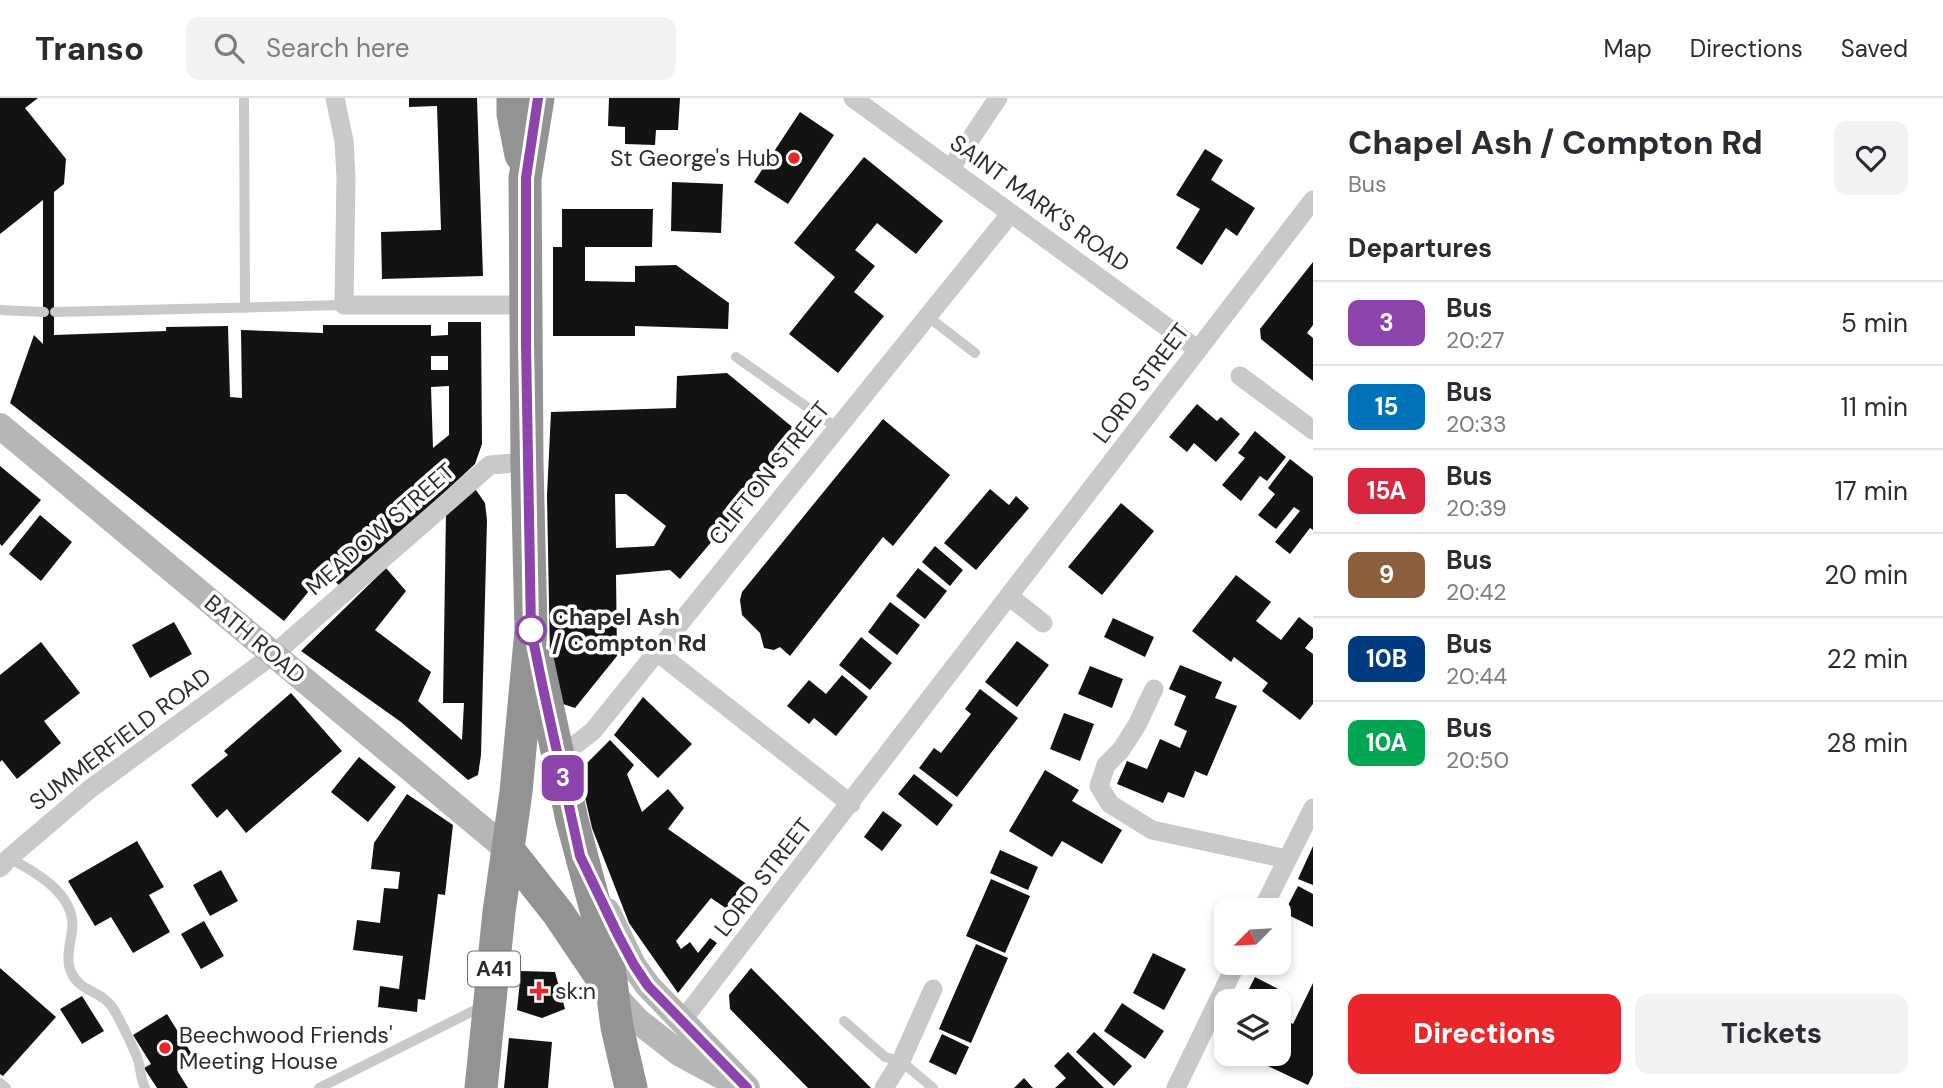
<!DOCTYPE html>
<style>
:root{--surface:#fff;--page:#f2f2f3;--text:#2b2b33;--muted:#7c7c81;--line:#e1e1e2;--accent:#eb262a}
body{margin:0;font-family:"DM Sans",sans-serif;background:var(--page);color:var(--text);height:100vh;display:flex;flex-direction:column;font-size:26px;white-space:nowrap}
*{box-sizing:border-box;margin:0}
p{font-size:23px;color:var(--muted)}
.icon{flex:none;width:38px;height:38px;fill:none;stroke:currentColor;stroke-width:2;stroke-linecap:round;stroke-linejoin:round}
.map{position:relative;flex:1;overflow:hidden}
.panel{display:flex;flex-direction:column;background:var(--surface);width:630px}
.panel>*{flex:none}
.badge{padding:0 14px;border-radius:10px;font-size:24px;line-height:46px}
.needle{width:46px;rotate:246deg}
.tools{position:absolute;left:1214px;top:800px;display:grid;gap:14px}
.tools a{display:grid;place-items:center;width:77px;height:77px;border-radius:14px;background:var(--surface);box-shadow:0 4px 10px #0003;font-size:35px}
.map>.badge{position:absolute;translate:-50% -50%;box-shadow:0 0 0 4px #fff}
h2{padding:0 35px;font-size:26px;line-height:63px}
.round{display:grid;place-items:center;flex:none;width:74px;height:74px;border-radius:14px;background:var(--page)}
.head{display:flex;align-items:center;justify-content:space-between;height:119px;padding:0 35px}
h1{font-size:33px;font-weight:800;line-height:52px}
.cta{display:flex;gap:14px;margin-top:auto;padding:14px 35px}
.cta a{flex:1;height:80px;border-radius:14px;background:var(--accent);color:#fff;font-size:28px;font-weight:800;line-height:80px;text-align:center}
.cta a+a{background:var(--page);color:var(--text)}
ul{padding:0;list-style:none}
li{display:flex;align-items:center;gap:21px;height:84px;padding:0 35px;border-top:2px solid var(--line)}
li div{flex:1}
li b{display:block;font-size:26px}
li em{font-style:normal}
li .badge{min-width:77px;font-weight:700;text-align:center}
header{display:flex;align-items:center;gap:42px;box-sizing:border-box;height:98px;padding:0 35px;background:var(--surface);border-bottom:2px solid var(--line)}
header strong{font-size:33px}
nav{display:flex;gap:38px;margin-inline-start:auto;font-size:24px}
.search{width:490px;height:63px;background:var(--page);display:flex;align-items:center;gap:18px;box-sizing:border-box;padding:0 24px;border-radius:14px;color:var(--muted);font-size:26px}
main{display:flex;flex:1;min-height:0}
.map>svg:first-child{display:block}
</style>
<header>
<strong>Transo</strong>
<div class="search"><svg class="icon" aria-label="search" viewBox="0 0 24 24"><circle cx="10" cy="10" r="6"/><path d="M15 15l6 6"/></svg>Search here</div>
<nav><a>Map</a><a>Directions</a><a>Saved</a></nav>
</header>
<main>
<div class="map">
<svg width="1313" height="990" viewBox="0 0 1313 990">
<rect width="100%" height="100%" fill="#fff"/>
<!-- building -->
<path fill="#131313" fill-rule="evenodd" d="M0,0H38L25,10L66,61L64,86L54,94V237L166,233V229L228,228L230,299L242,300L241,232L323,235V227H431V238L448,237V224H481L482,346L475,366L342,490L325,474L284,523L10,305L34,237L43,246V102L0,136ZM431,258H448V272H431ZM449,288V337L433,350L431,289Z
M409,0H477L483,178L382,181L381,134L441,132L437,8L409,9Z
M609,0H680L678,32H656L655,47L625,46V29L608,28Z
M800,14L834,37L788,106L754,84Z
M1205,51L1223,62L1211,82L1255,110L1237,138L1226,130L1202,167L1176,150L1200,111L1176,97Z
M864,59L943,123L916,156L877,125L855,152L875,168L854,194L884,218L838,275L789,236L835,179L794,145Z
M672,84L723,86L721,135L671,133Z
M562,111H653L652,149H585V183L635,184V168L676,167L729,205L728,231L635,228V238H553V149H562Z
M1313,164V227L1307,235L1313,240V283L1261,241L1260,231Z
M727,275L802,337L680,481L670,472L616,477L617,558L575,610L560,605L550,559L547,397L551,314L676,310L677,278ZM615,396H626L666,428L654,448L616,450Z
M1197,306L1217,323L1221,319L1240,336L1216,364L1194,345L1187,354L1169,339Z
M883,321L950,377L893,448L883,439L790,558L780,549L774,552L764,550L760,535L742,517L740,502L742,494Z
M1255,333L1286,359L1267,383L1260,378L1241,403L1222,387L1245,360L1238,355Z
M1290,361L1313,379V432L1310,430L1290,456L1275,444L1300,413L1294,409L1276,431L1258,417L1275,396L1268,390Z
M0,368L41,402L2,448L0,446Z
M990,391L1009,407L1016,398L1029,410L976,472L944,445Z
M465,392H476L485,405L487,422L481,657L478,677L468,682L401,624L301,553L386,470L406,493L375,532L431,574L418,603L462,642L464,605H443L446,413Z
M1121,405L1154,433L1102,497L1068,469Z
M40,417L72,444L41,483L9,456Z
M935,448L963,472L950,488L922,464Z
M918,470L947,493L925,521L896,498Z
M1236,477L1271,504L1256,523L1281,542L1299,519L1313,530V540L1305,550L1313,556V606L1300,622L1262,593L1268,585L1234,559L1231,564L1192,533Z
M890,504L920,527L897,557L868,534Z
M1113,520L1154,539L1145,559L1104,539Z
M174,524L192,556L150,580L132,547Z
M861,539L892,565L870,592L839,567Z
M1017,543L1049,567L1017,609L985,584Z
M41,544L80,595L44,623L61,645L17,681L2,662L0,664V577Z
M1180,567L1222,584L1215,600L1237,608L1207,678L1195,673L1184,700L1168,694L1163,705L1117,686L1127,663L1147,671L1160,641L1180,650L1187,633L1174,627L1186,598L1169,591Z
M1090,568L1123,581L1112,610L1078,596Z
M842,577L868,599L836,638L814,620L809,626L787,608L809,582L826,596Z
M980,591L1018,620L957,699L919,670L934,650L941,655L971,616L965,611Z
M291,595L342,653L246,735L227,711L217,720L191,687L228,657L224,653Z
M643,599L692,646L658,680L614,637Z
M1064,615L1094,626L1080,663L1050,651Z
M610,642L634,667L627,676L642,714L668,691L684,710L668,731L748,787L730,813L711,800L676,843L681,851L690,844L698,855L710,840L717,845L678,895L629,825L592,730L579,673Z
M359,659L396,689L368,724L331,694Z
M1045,672L1079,692L1072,703L1122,732L1102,766L1062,743L1052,759L1009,733Z
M914,676L953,707L937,728L898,696Z
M407,696L453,727L445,797L438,796L425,902L418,901L417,914L378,909L380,888L399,891L403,858L353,852L357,822L380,825L384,790L398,791L400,774L371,771L374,745Z
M883,713L902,727L882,753L864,739Z
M137,743L164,789L149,797L170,834L133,855L111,819L95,828L68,783Z
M1313,748V787L1298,781Z
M1000,752L1038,769L1028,792L990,775Z
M221,772L238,803L210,818L193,787Z
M991,781L1030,798L1005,855L966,838Z
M1298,788L1313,796V829L1284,815Z
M204,823L224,858L201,871L181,836Z
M976,846L1008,860L971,945L939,931Z
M1153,855L1186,871L1164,912L1133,895Z
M0,870L56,919L3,978L0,976Z
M751,870L871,990H808L730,911L729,897Z
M521,873L555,874L565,911L542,920L517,912Z
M1255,879L1282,893L1277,903H1243Z
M1313,885V977L1308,987L1268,968L1274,956H1279V944L1289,924L1293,926Z
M82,898L104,933L82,946L60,911Z
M1122,905L1164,933L1145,961L1104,933Z
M167,916L196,963L178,974L188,990H157L144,970L151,966L133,937Z
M1094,934L1132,968L1114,988L1076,954Z
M942,936L969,949L956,977L929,964Z
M509,940L552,944L548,990H504Z
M1068,954L1104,990H1055L1066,980L1054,968Z
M1242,956H1259L1255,962Z
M1024,980L1033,990H1014Z"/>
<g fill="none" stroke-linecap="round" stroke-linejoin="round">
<!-- lane -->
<path stroke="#c9c9c9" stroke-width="10" d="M244,0L245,210
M0,212L44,214
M55,214L344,207
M927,218L975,255
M736,259L837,330
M9,760C36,774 77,797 72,833C70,847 65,863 72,876C80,893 103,894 113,910C122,925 130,943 137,959C141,969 140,980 145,990
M844,923L885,959L901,963L933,990
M0,985L6,990
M319,990L481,909"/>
<!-- street -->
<path stroke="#c9c9c9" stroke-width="19" d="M335,0L344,43L346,79L344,207H526
M853,0L1197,251
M951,70L998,0
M1240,278L1313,332
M1010,499L1043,525
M657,554L851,706
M1154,591L1137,627L1121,652L1106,667L1099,688L1110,706L1152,732L1287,761
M557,654L575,647L593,633L1011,115
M0,770L9,760L90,691L274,556L490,367L527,364
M1262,812L1313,710
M682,923C894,651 1101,374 1313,102
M884,990L901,963L933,891
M1176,990L1237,864"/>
<!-- secondary -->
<path stroke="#b6b6b6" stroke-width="26" d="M0,328L509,753
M607,813L633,867L648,888L747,990
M611,894L638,923L679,955L727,981"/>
<!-- highway -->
<path stroke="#939393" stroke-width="33" d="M513,0V16L521,57
M538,565L572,722L607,853L617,929L631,990
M509,753L558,815L608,889
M481,990L499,814L516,694L531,532L527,364L525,80L538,0"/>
</g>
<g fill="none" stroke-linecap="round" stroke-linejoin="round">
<!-- line casing -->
<g stroke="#fff" stroke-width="16">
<path id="line" d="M538,0L526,80V246L531,532L544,595L580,758L618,837L634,867L648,888L747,990"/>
</g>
<!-- line -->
<use href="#line" stroke="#8e44ad" stroke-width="10"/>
</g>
<!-- markers -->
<g fill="#eb262a" stroke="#fff" stroke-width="2.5">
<circle cx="794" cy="60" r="7"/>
<path d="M535.5 882.5h7v7h7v7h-7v7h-7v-7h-7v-7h7z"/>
<circle cx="165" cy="950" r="7"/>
</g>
<circle fill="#fff" stroke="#8e44ad" stroke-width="3.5" cx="531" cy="532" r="14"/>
<g text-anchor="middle" stroke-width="7" stroke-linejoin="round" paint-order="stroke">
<!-- shield labels -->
<rect fill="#fff" stroke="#6b6b6b" stroke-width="2" x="468" y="853.5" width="52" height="35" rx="5"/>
<g font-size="21" font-weight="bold" fill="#2c2c2c">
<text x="494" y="878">A41</text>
</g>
<!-- poi labels -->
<g font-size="23" fill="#2c2c2c" stroke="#fff" text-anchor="start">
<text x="780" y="68" text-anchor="end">St George's Hub</text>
<text x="555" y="901">sk:n</text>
<text x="179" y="945">Beechwood Friends'<tspan x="179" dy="26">Meeting House</tspan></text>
</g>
<!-- street labels -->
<g font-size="23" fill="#2c2c2c" stroke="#fff">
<text transform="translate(1040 105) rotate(36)" y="8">SAINT MARK'S ROAD</text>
<text transform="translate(1141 285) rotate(-53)" y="8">LORD STREET</text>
<text transform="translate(769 375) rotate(-51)" y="8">CLIFTON STREET</text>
<text transform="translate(380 431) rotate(-41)" y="8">MEADOW STREET</text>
<text transform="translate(255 541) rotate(40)" y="8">BATH ROAD</text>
<text transform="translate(120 641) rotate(-37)" y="8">SUMMERFIELD ROAD</text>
<text transform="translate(763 779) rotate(-52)" y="8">LORD STREET</text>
</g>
<!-- stop labels -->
<g font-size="23" font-weight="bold" fill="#2c2c2c" stroke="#fff" text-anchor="start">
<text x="552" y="527">Chapel Ash<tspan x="552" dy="26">/ Compton Rd</tspan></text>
</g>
</g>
</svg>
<div class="tools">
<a><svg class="needle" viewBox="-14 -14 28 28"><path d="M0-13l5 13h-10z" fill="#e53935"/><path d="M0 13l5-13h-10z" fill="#7c7c81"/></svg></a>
<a><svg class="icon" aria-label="layers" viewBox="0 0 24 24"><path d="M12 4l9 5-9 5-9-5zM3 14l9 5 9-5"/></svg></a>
</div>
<b class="badge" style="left:563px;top:680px;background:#8e44ad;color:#fff">3</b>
</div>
<section class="panel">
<div class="head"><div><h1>Chapel Ash / Compton Rd</h1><p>Bus</p></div><a class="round"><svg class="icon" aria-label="heart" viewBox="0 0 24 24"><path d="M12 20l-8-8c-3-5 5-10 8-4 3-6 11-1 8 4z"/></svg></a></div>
<h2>Departures</h2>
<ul>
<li><span class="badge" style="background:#8e44ad;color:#fff">3</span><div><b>Bus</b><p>20:27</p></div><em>5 min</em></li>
<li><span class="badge" style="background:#0072bc;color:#fff">15</span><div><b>Bus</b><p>20:33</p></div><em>11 min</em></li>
<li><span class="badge" style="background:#d7263d;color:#fff">15A</span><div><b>Bus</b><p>20:39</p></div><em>17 min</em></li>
<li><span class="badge" style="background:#8b5e3c;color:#fff">9</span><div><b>Bus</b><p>20:42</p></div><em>20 min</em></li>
<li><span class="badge" style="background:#003b80;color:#fff">10B</span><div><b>Bus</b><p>20:44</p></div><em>22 min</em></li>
<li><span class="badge" style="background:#00a651;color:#fff">10A</span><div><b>Bus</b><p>20:50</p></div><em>28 min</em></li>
</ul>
<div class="cta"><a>Directions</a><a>Tickets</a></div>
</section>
</main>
